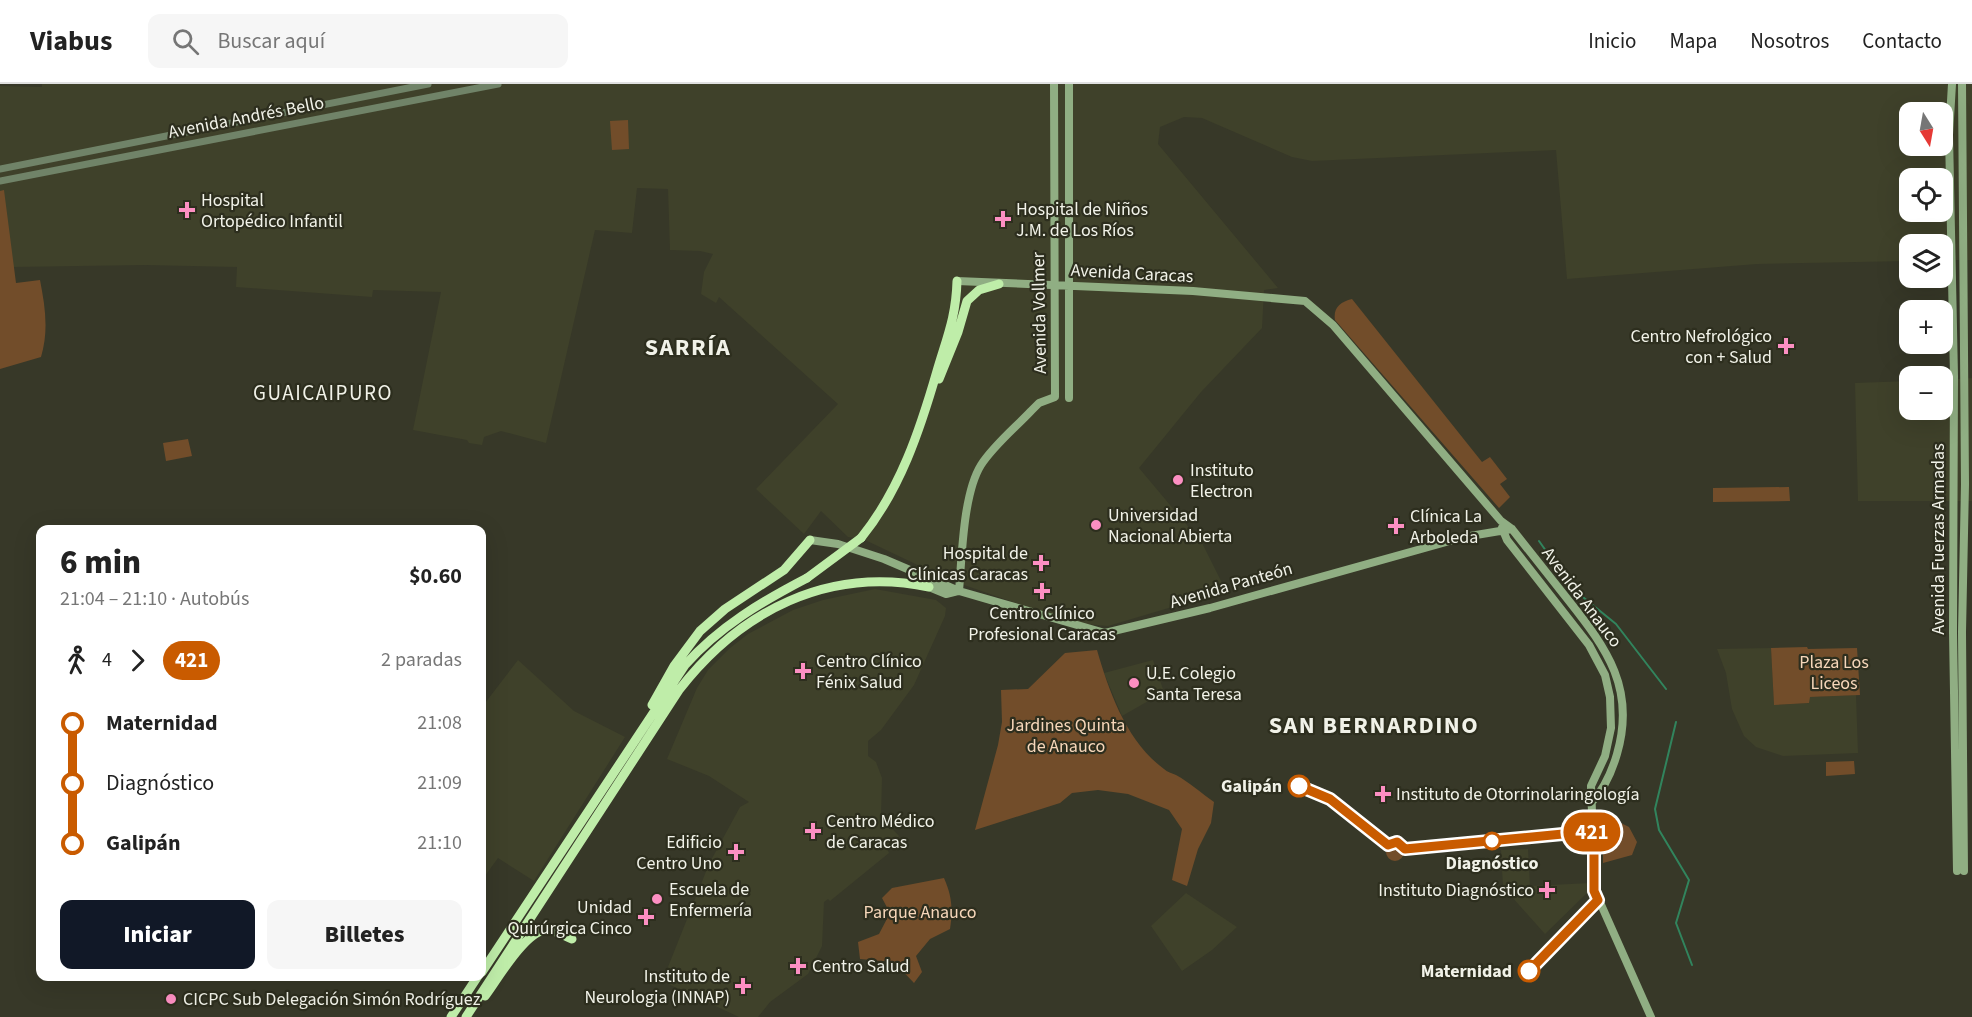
<!DOCTYPE html>
<html lang="es">
<meta charset="utf-8">
<style>
:root{--surface:#fff;--page:#f6f6f6;--text:#222;--muted:#767676;--line:#e0e0e0;--accent:#111827}
body{margin:0;font-family:"Source Sans 3",sans-serif;background:var(--page);color:var(--text);height:100vh;display:flex;flex-direction:column;font-size:22px;white-space:nowrap}
*{box-sizing:border-box;margin:0}
p{font-size:20px;color:var(--muted)}
.icon{flex:none;width:33px;height:33px;fill:none;stroke:currentColor;stroke-width:2;stroke-linecap:round;stroke-linejoin:round}
.map{position:relative;flex:1;overflow:hidden}
.sheet{position:absolute;left:36px;top:441px;width:450px;height:456px;display:flex;flex-direction:column;background:var(--surface);border-radius:12px;box-shadow:0 6px 24px #0002}
.sheet>*{flex:none}
.badge{padding:0 12px;border-radius:20px;font-size:21px;line-height:39px}
.needle{width:39px;rotate:169deg}
.buttons{position:absolute;left:1899px;top:18px;display:grid;gap:12px}
.buttons a{display:grid;place-items:center;width:54px;height:54px;border-radius:12px;background:var(--surface);box-shadow:0 6px 24px #0002;font-size:30px}
.map>.badge{position:absolute;translate:-50% -50%;box-shadow:0 0 0 3px #fff}
.legs{display:flex;align-items:center;gap:9px;height:66px;padding:0 24px;font-size:20px}
.legs p{margin-inline-start:auto}
.overview{display:flex;align-items:center;justify-content:space-between;height:102px;padding:0 24px}
h1{font-size:33px;font-weight:800;line-height:45px}
.primary-button{display:flex;gap:12px;margin-top:auto;padding:12px 24px}
.primary-button a{flex:1;height:69px;border-radius:12px;background:var(--accent);color:#fff;font-size:24px;font-weight:800;line-height:69px;text-align:center}
.primary-button a+a{background:var(--page);color:var(--text)}
ul{padding:0 24px;list-style:none}
li{display:flex;align-items:center;gap:21px;height:60px;font-size:22px}
li i{display:grid;place-items:center;width:9px;height:100%;margin:0 8px;background:currentColor}
li i::after{content:'';width:15px;height:15px;margin:-8px;border:4px solid;border-radius:50%;background:var(--surface)}
li p{margin-inline-start:auto}
li:first-child i{background:linear-gradient(#0000 50%,currentColor 0)}
li:last-child i{background:linear-gradient(currentColor 50%,#0000 0)}
header{display:flex;align-items:center;gap:36px;box-sizing:border-box;height:84px;padding:0 30px;background:var(--surface);border-bottom:2px solid var(--line)}
header strong{font-size:28px}
nav{display:flex;gap:33px;margin-inline-start:auto;font-size:21px}
.search{width:420px;height:54px;background:var(--page);display:flex;align-items:center;gap:15px;box-sizing:border-box;padding:0 21px;border-radius:12px;color:var(--muted);font-size:22px}
.map>svg:first-child{display:block}
</style>
<header>
<strong>Viabus</strong>
<div class="search"><svg class="icon" aria-label="search" viewBox="0 0 24 24"><circle cx="10" cy="10" r="6"/><path d="M15 15l6 6"/></svg>Buscar aquí</div>
<nav><a>Inicio</a><a>Mapa</a><a>Nosotros</a><a>Contacto</a></nav>
</header>
<div class="map">
<svg width="1972" height="933" viewBox="0 0 1972 933">
<rect width="100%" height="100%" fill="#373828"/>
<!-- built -->
<path fill="#3f412a" fill-rule="evenodd" d="M42,0H1972V286V176H1943L1942,160H1910L1909,177L1757,180L1567,195L1556,66L1312,77L1292,73L1202,34L1184,33L1160,43L1158,60L1278,204L1264,206L1262,244L1201,308L1139,384L1202,459L1226,507L1108,542L1073,539L947,495L863,455L848,453L821,427L804,450L756,405L838,320L719,213L716,219L701,210L704,188L713,170L700,167L670,166L668,105L637,104L632,149L595,146L546,359L501,347L484,353L482,361L469,359L467,356L413,346L441,208L373,206L372,213L236,203L237,183L145,181L13,183L0,117V2L42,3ZM1910,28H1942V62H1910ZM1910,94H1942V128H1910Z
M1972,294V417H1858L1855,299L1909,297L1910,326H1942L1943,296Z
M875,505L936,516L946,524L945,532L914,601L881,646L868,657V672L876,678L882,694L881,733L899,752L888,767L889,769L830,817L828,815L824,818L822,862L808,890L770,918L758,933H739L666,899L664,893L709,780L740,723L749,718L709,692L667,675L697,604L708,586L730,564L748,550L793,526L823,516Z
M1771,564L1774,621L1809,619V613L1856,611L1858,669L1783,672L1756,663L1744,652L1732,625L1726,589L1717,565Z
M518,576L574,627L625,653L534,797L498,774L482,796V623Z
M1153,576L1164,608L1122,632L1104,589Z
M1528,765L1530,802L1591,799L1587,809L1545,850L1503,803L1501,766Z
M1186,809L1237,843L1212,866L1182,887L1151,842Z"/>
<!-- green -->
<path fill="#724d2a" d="M628,36L629,65L612,66L610,37Z
M4,106L16,199L40,196C45,222 49,246 41,273L0,285V107Z
M1352,215L1482,378L1490,373L1507,395L1500,400L1510,413L1499,424L1335,236C1333,224 1340,218 1352,215Z
M188,355L192,372L166,377L163,359Z
M1789,403L1790,417L1713,418V404Z
M1807,563L1808,565L1857,564L1860,611L1810,613L1809,619L1774,621L1771,564Z
M1097,566C1109,608 1127,658 1164,685C1167,688 1172,689 1176,691C1189,698 1201,709 1214,718L1211,739L1198,765L1187,802L1172,796L1182,745L1169,726L1128,710L1098,706L1072,709L1060,719L975,746L998,661L1002,638L1001,606L1028,605L1065,569Z
M1854,677L1855,690L1826,692V678Z
M1603,730L1629,743L1637,758L1632,771L1603,779Z
M1386 768a9 9 0 1 1 18 0a9 9 0 1 1-18 0Z
M944,794C952,812 953,825 950,845L930,855L916,872L922,888L914,899L894,878L860,875L858,858L879,850L890,829L882,814L892,804Z"/>
<g fill="none" stroke-linecap="round" stroke-linejoin="round">
<!-- stream -->
<path stroke="#31845d" stroke-width="2" d="M1539,457L1573,505L1616,540L1666,605
M1676,638L1655,725L1659,746L1689,796L1676,839L1692,881"/>
<!-- tertiary -->
<path stroke="#708368" stroke-width="7" d="M0,85L428,0
M0,97L498,0"/>
<!-- secondary -->
<path stroke="#90ae83" stroke-width="8" d="M1069,0V314
M1952,0L1949,51L1954,292L1953,548L1957,787
M1962,0L1965,400L1962,548L1964,787
M957,197L1193,207L1305,217L1333,241L1501,437L1512,445C1531,469 1550,493 1569,517C1607,565 1636,605 1617,670C1612,687 1604,705 1592,718
M1502,444L1507,456L1589,561L1605,591L1610,613L1611,644L1605,672L1591,702L1595,807L1651,933
M810,456L838,460L884,475L959,507L1105,549L1210,524L1464,453L1512,445
M929,503L946,510L958,507
M959,507C962,472 963,410 981,381C994,361 1015,344 1031,327L1039,319L1055,313L1054,0"/>
<!-- motorway -->
<path stroke="#bfeda9" stroke-width="9" d="M939,295L958,248L967,217L979,206L999,200
M861,454C900,406 920,346 937,287C947,253 956,233 957,197
M652,621L674,582L700,547L725,525L784,486L810,456
M482,888L685,581C720,542 761,518 807,494
M485,912C497,896 525,848 545,846C554,845 564,852 572,855
M451,933L478,892
M466,933L679,606C740,527 828,482 929,503"/>
<!-- motorway-bridge -->
<path stroke="#bfeda9" stroke-width="9" d="M807,494L861,454"/>
</g>
<g fill="none" stroke-linecap="round" stroke-linejoin="round">
<!-- line-1 casing -->
<g stroke="#fff" stroke-width="14">
<path id="line-1" d="M1299,702L1330,715L1388,761L1397,758L1405,765L1594,747V807L1598,816L1529,887"/>
</g>
<!-- line-1 -->
<use href="#line-1" stroke="#c95b00" stroke-width="9"/>
</g>
<!-- markers -->
<g fill="#fc8fc2" stroke="#2d2e1e" stroke-width="2">
<path d="M184 117h6v6h6v6h-6v6h-6v-6h-6v-6h6z"/>
<path d="M1000 126h6v6h6v6h-6v6h-6v-6h-6v-6h6z"/>
<path d="M1783 253h6v6h6v6h-6v6h-6v-6h-6v-6h6z"/>
<circle cx="1178" cy="396" r="6"/>
<circle cx="1096" cy="441" r="6"/>
<path d="M1393 433h6v6h6v6h-6v6h-6v-6h-6v-6h6z"/>
<path d="M1038 470h6v6h6v6h-6v6h-6v-6h-6v-6h6z"/>
<path d="M1039 498h6v6h6v6h-6v6h-6v-6h-6v-6h6z"/>
<path d="M800 578h6v6h6v6h-6v6h-6v-6h-6v-6h6z"/>
<circle cx="1134" cy="599" r="6"/>
<path d="M1380 701h6v6h6v6h-6v6h-6v-6h-6v-6h6z"/>
<path d="M810 738h6v6h6v6h-6v6h-6v-6h-6v-6h6z"/>
<path d="M733 759h6v6h6v6h-6v6h-6v-6h-6v-6h6z"/>
<path d="M1544 797h6v6h6v6h-6v6h-6v-6h-6v-6h6z"/>
<circle cx="657" cy="815" r="6"/>
<path d="M643 824h6v6h6v6h-6v6h-6v-6h-6v-6h6z"/>
<path d="M795 873h6v6h6v6h-6v6h-6v-6h-6v-6h6z"/>
<path d="M740 893h6v6h6v6h-6v6h-6v-6h-6v-6h6z"/>
<circle cx="171" cy="915" r="6"/>
</g>
<g fill="#fff" stroke="#c95b00" stroke-width="3">
<circle cx="1299" cy="702" r="10"/>
<circle cx="1492" cy="757" r="8"/>
<circle cx="1529" cy="887" r="10"/>
</g>
<g text-anchor="middle" stroke-width="4.5" stroke-linejoin="round" paint-order="stroke">
<!-- street labels -->
<g font-size="18" fill="#f1f2e8" stroke="#2d2e1e">
<text transform="translate(246 33) rotate(-11)" y="6">Avenida Andrés Bello</text>
<text transform="translate(1132 189) rotate(3)" y="6">Avenida Caracas</text>
<text transform="translate(1039 229) rotate(-91)" y="6">Avenida Vollmer</text>
<text transform="translate(1938 455) rotate(-90)" y="6">Avenida Fuerzas Armadas</text>
<text transform="translate(1231 501) rotate(-16)" y="6">Avenida Panteón</text>
<text transform="translate(1582 513) rotate(53)" y="6">Avenida Anauco</text>
</g>
<!-- poi labels -->
<g font-size="18" fill="#f1f2e8" stroke="#2d2e1e" text-anchor="start">
<text x="201" y="122">Hospital<tspan x="201" dy="21">Ortopédico Infantil</tspan></text>
<text x="1016" y="131">Hospital de Niños<tspan x="1016" dy="21">J.M. de Los Ríos</tspan></text>
<text x="1772" y="258" text-anchor="end">Centro Nefrológico<tspan x="1772" dy="21">con + Salud</tspan></text>
<text x="1190" y="392">Instituto<tspan x="1190" dy="21">Electron</tspan></text>
<text x="1108" y="437">Universidad<tspan x="1108" dy="21">Nacional Abierta</tspan></text>
<text x="1410" y="438">Clínica La<tspan x="1410" dy="21">Arboleda</tspan></text>
<text x="1028" y="475" text-anchor="end">Hospital de<tspan x="1028" dy="21">Clínicas Caracas</tspan></text>
<text x="1042" y="535" text-anchor="middle">Centro Clínico<tspan x="1042" dy="21">Profesional Caracas</tspan></text>
<text x="816" y="583">Centro Clínico<tspan x="816" dy="21">Fénix Salud</tspan></text>
<text x="1146" y="595">U.E. Colegio<tspan x="1146" dy="21">Santa Teresa</tspan></text>
<text x="1396" y="716">Instituto de Otorrinolaringología</text>
<text x="826" y="743">Centro Médico<tspan x="826" dy="21">de Caracas</tspan></text>
<text x="722" y="764" text-anchor="end">Edificio<tspan x="722" dy="21">Centro Uno</tspan></text>
<text x="669" y="811">Escuela de<tspan x="669" dy="21">Enfermería</tspan></text>
<text x="1534" y="812" text-anchor="end">Instituto Diagnóstico</text>
<text x="632" y="829" text-anchor="end">Unidad<tspan x="632" dy="21">Quirúrgica Cinco</tspan></text>
<text x="812" y="888">Centro Salud</text>
<text x="730" y="898" text-anchor="end">Instituto de<tspan x="730" dy="21">Neurologia (INNAP)</tspan></text>
<text x="183" y="921">CICPC Sub Delegación Simón Rodríguez</text>
</g>
<!-- park labels -->
<g font-size="18" fill="#f7d7ba" stroke="#2d2e1e">
<text x="1834" y="584">Plaza Los<tspan x="1834" dy="21">Liceos</tspan></text>
<text x="1066" y="647">Jardines Quinta<tspan x="1066" dy="21">de Anauco</tspan></text>
<text x="920" y="834">Parque Anauco</text>
</g>
<!-- stop labels -->
<g font-size="18" font-weight="bold" fill="#f1f2e8" stroke="#2d2e1e" text-anchor="end">
<text x="1282" y="708">Galipán</text>
<text x="1492" y="785" text-anchor="middle">Diagnóstico</text>
<text x="1512" y="893">Maternidad</text>
</g>
<!-- quarter labels -->
<g font-size="21" letter-spacing="1.5" fill="#f1f2e8" stroke="#2d2e1e">
<text x="323" y="316">GUAICAIPURO</text>
</g>
<!-- district labels -->
<g font-size="24" font-weight="bold" letter-spacing="1.5" fill="#f1f2e8" stroke="#2d2e1e">
<text x="688" y="271">SARRÍA</text>
<text x="1374" y="649">SAN BERNARDINO</text>
</g>
</g>
</svg>
<div class="buttons">
<a><svg class="needle" viewBox="-14 -14 28 28"><path d="M0-13l5 13h-10z" fill="#e53935"/><path d="M0 13l5-13h-10z" fill="#767676"/></svg></a>
<a><svg class="icon" aria-label="locate" viewBox="0 0 24 24"><circle cx="12" cy="12" r="6"/><path d="M12 2v4M12 18v4M2 12h4M18 12h4"/></svg></a>
<a><svg class="icon" aria-label="layers" viewBox="0 0 24 24"><path d="M12 4l9 5-9 5-9-5zM3 14l9 5 9-5"/></svg></a>
<a>+</a>
<a>−</a>
</div>
<b class="badge" style="left:1592px;top:748px;background:#c95b00;color:#fff">421</b>
<section class="sheet">
<div class="overview"><div><h1>6 min</h1><p>21:04 – 21:10 · Autobús</p></div><b>$0.60</b></div>
<div class="legs"><svg class="icon" aria-label="walk" viewBox="0 0 24 24"><circle cx="13" cy="4" r="2"/><path d="M13 8l-2 6 4 7M11 14l-3 7M7 12l3-4h3l4 4"/></svg>4<svg class="icon" aria-label="forward" viewBox="0 0 24 24"><path d="M9 5l7 7-7 7"/></svg><b class="badge" style="background:#c95b00;color:#fff">421</b><p>2 paradas</p></div>
<ul>
<li><i style="color:#c95b00"></i><b>Maternidad</b><p>21:08</p></li>
<li><i style="color:#c95b00"></i><span>Diagnóstico</span><p>21:09</p></li>
<li><i style="color:#c95b00"></i><b>Galipán</b><p>21:10</p></li>
</ul>
<div class="primary-button"><a>Iniciar</a><a>Billetes</a></div>
</section>
</div>
